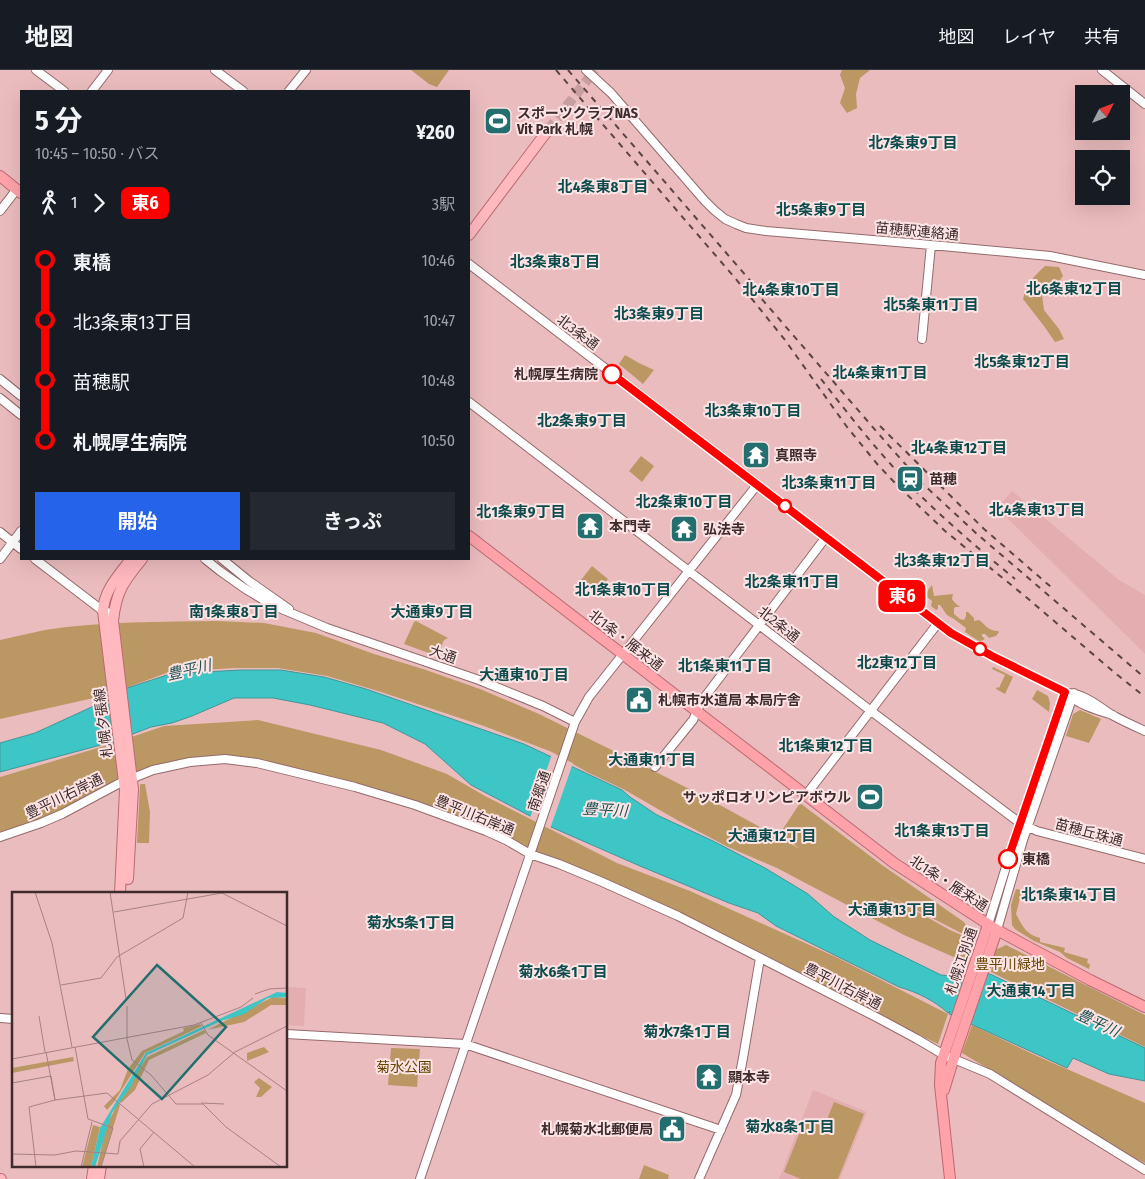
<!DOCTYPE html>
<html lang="ja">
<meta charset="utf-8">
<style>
:root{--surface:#171b24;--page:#242831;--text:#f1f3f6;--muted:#9ea1a6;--line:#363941;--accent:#2563eb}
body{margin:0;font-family:"Fira Sans Condensed","Noto Sans JP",sans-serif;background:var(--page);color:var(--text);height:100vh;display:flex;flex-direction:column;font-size:19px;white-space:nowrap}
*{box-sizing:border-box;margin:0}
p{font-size:16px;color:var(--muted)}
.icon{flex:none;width:28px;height:28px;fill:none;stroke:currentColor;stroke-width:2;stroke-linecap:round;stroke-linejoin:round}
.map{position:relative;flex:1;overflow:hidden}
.panel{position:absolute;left:20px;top:20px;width:450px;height:470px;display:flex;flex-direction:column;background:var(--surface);border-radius:0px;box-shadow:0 5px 20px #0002}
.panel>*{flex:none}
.badge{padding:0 10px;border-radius:8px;font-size:18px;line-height:32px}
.needle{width:32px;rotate:48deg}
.tools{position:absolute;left:1075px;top:15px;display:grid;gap:10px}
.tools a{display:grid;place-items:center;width:55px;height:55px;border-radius:0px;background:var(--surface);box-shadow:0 5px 20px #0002;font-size:25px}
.map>.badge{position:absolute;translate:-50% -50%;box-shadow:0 0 0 2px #fff}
.legs{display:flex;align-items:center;gap:8px;height:55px;padding:0 15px;font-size:16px}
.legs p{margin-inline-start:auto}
.head{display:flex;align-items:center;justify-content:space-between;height:85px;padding:0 15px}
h1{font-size:28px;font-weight:700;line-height:38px}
.button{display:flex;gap:10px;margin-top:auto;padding:10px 15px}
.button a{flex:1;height:58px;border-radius:0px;background:var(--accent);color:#fff;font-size:20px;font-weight:700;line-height:58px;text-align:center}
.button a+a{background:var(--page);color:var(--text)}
ul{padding:0 15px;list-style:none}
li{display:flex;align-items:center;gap:18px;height:60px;font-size:19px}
li i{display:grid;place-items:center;width:8px;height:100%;margin:0 6px;background:currentColor}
li i::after{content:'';width:12px;height:12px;margin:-6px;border:4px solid;border-radius:50%;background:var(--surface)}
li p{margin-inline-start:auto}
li:first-child i{background:linear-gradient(#0000 50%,currentColor 0)}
li:last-child i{background:linear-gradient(currentColor 50%,#0000 0)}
header{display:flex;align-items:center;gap:30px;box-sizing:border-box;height:70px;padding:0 25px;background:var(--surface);border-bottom:1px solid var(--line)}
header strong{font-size:24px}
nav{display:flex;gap:28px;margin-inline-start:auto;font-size:18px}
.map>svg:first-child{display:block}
</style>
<header>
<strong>地図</strong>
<nav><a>地図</a><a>レイヤ</a><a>共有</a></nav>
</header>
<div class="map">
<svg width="1145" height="1109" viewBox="0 0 1145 1109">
<rect width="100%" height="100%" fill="#ebbcbe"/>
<!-- built -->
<path fill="#e4aeb0" d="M1012,421L1119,510L1145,525V584L997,438Z
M286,917L306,918L304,956L286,955Z
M813,1020L867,1042L840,1109H779Z"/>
<!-- green -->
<path fill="#bb9764" d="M411,0H449L437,17L429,14Z
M842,0H870L860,8L856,24L857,38L847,43L840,33L845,18L840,5Z
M1045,196L1059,197L1063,206L1056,216L1048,218L1042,225L1044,240L1059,259L1064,269L1055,272L1044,256L1023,229C1027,214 1033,207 1045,196Z
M625,285L639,293L654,300L643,314L619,294Z
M641,386L654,396L642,412L629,401Z
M592,496L608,509L597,523L581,510Z
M932,515L934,526L953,524L952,529L955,533L960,537H955L954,539V544L960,549L964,550L966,546V542H968L974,548V551L979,550C986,555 988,561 998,561L999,562L996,566L989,568L985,564H982V566L985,569L981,571L977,570L965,562L966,558L954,549L947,545L940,535H938V539L936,540L931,536L932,531L926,526L928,520Z
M218,551L264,553L316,563L374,584L423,599L480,619L539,644L646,697L709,729L800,779L787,769L779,765L800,733L882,795L964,852L968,859L965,865L889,826L950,860L973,870L967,893L904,865L777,798L726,776L677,750L625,720L587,702L552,682L484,656L378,621L327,606L278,598H235L169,602L107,625L0,649V570C15,567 30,563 45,560C102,551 161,552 218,551Z
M416,551L448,568L444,570L437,586L404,574L414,552Z
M993,597L1013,607L1005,624L996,619L997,617L999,618L1005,605L992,599Z
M1037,620L1048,626L1050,633L1049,642L1032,629Z
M1080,640L1101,649L1089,673L1066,666L1073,644Z
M258,650L381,680L447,704L485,726L617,793L690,821L836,887L948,944L938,974L609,813L521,775L501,764L472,751L417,732L363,716L250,688L221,685L175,691L152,697L113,712L62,739L36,751L0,762V707L111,674L164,656Z
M141,714H145L150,742L149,773H137L140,715Z
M1016,819L1022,820L1016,844C1023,857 1026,864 1040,868V872L1065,878L1064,882L1088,889L1087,893L1090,894L1089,899L1067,888L1060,882L1034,871L1015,859L1012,855L1011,835Z
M1006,875L1145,945V977L991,902L995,880Z
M972,955L1037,986L1145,1033V1093L1128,1085L1059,1041L962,983Z
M391,978L420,979L417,1017L388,1015Z
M834,1032L864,1044L838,1109H801L784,1102L805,1049L824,1057Z
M644,1095L669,1105L668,1109H639Z"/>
<!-- water -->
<path fill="#3ec5c6" stroke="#3e9798" d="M240,600H281L324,607L366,619L524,674L622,720L630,727L657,745L713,771L765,798L808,824L833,846L870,870L941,905L962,907L990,904L1145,978V1011L1109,1004L1073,988L1067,998L949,944L950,941L948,943C935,931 917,922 899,917L776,856L758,843L729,833L640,796L551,757L471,715L425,674L383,653L310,635L273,628H234L192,646L172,653L151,657L112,672L0,702V673L35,663L96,635L106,625L170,604Z"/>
<!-- pier -->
<path fill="#ebbcbe" d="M552,684L573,693L550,759L530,748Z"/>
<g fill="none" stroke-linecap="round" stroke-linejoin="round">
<!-- primary-tunnel -->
<path stroke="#c89fa1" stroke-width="10" stroke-dasharray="10 5" stroke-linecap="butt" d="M548,60L595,0"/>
<!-- tertiary casing -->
<g stroke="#946a6c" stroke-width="10">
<path id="tertiary" d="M36,0L64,21
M215,0L243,21
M586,0L611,23L704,130L714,140L725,149L736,154L746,158L766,161L920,174L1050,186L1145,205
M1102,0L1145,34
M92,21L108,0
M289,21L306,0
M0,141L17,119
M469,194L951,563L992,586L1065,622C1078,635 1096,640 1113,645
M922,269L931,175
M0,309L21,326
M0,328L21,345
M469,332L871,641L1020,753L1037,761L1145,789
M0,462L21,479
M0,489L21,461
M35,489L103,541L107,542
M205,489L220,501L244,518L272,535L327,558L479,610L543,636L575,652
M222,489L249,511L289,539
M1069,623C1084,624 1100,637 1112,645C1123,651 1134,656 1145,661
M655,697L693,650L701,632L826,467
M806,725L938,553
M0,767L41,753L62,744L118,714L153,700L190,692L225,689L257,693L355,717L415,735L486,761L506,770L530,784L559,794L600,811L678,846L878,948L917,969L944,985L990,1004L1145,1100
M988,855L1015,768L1065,622
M997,860L1023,770L1074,623
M0,948L14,949
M286,964L465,974L721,1060
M420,1109L575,652L589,627L757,415
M699,1109L736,1025L743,988L760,888"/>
</g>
<!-- primary casing -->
<g stroke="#bb6a70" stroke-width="12">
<path id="primary" d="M469,165L548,60
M128,809L133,719L113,551C116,521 124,511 142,489
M120,823L125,720L103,541C104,520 119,505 131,489
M0,1109H1
M92,1109L94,1095
M99,1109L101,1095"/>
</g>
<!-- trunk casing -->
<g stroke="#bb6a70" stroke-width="12">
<path id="trunk" d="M0,106L21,123
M469,466L894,793L997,860L1090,910L1145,937
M944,1020L956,981L997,860
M950,1109L940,1015L941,993L988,855"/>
</g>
<!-- tertiary -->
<use href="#tertiary" stroke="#fff" stroke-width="8"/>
<!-- primary -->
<use href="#primary" stroke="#ffb9bf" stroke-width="10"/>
<!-- trunk -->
<use href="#trunk" stroke="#ffa2aa" stroke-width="10"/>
<!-- rail -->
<path stroke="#5c4546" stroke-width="2" stroke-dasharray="6 6" stroke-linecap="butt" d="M556,0L735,208L785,270L847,357L878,395L896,414L945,461L1026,527L1115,603L1145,627
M568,0L760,222
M754,220L890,377L924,415L977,464L1145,608
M821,309C849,345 878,382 910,415C943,449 979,479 1015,509
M880,356L984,459L1051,517"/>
</g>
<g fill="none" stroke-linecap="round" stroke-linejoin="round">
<!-- line-1 casing -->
<g stroke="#fff" stroke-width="11">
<path id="line-1" d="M612,304L951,563L992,586L1065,622L1008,789"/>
</g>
<!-- line-1 -->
<use href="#line-1" stroke="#f00" stroke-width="8"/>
</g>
<!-- icons -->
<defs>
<g id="stadium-square" transform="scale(1.4375)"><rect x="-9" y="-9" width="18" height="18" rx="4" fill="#236e6f" stroke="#fce3e4"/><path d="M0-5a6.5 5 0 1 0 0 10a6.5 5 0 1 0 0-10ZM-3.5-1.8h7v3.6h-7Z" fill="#fff"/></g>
<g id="temple-square" transform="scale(1.4375)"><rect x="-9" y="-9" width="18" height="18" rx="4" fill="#236e6f" stroke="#fce3e4"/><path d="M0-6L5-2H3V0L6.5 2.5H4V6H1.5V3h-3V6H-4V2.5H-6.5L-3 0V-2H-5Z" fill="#fff"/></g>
<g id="station-square" transform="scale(1.4375)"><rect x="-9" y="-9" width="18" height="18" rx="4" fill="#236e6f" stroke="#fce3e4"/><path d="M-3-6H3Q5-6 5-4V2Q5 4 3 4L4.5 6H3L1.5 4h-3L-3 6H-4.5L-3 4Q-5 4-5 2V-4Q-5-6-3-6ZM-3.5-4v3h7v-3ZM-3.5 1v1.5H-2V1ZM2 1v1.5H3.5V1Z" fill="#fff"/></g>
<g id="civic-square" transform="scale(1.4375)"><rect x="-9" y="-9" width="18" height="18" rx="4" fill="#236e6f" stroke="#fce3e4"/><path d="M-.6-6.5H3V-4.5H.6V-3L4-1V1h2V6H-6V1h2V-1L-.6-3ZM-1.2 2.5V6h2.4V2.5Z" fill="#fff"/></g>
</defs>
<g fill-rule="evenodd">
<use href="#stadium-square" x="498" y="51"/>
<use href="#temple-square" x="756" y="385"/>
<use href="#station-square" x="910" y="409"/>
<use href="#temple-square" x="590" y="456"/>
<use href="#temple-square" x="684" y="459"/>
<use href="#civic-square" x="639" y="630"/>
<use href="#stadium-square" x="870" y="727"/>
<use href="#temple-square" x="709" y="1007"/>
<use href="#civic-square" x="672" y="1059"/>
</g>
<!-- markers -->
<g fill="#fff" stroke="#f00" stroke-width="2.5">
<circle cx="612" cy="304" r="9"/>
<circle cx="785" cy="436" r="6"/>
<circle cx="980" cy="579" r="6"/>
<circle cx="1008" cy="789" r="9"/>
</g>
<g text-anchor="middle" stroke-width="4" stroke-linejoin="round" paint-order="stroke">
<!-- poi labels -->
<g font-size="14" font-weight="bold" fill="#3e2c2d" stroke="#fce3e4" text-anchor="start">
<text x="517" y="48">スポーツクラブNAS<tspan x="517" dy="16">Vit Park 札幌</tspan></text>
<text x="775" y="390">真照寺</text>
<text x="929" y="414">苗穂</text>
<text x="609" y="461">本門寺</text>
<text x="703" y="464">弘法寺</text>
<text x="658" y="635">札幌市水道局 本局庁舎</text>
<text x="851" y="732" text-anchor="end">サッポロオリンピアボウル</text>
<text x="728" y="1012">顯本寺</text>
<text x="653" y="1064" text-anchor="end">札幌菊水北郵便局</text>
</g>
<!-- street labels -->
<g font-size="14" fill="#3e2c2d" stroke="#fce3e4">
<text transform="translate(917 161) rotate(5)" y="5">苗穂駅連絡通</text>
<text transform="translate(578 262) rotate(37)" y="5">北3条通</text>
<text transform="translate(779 554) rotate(38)" y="5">北2条通</text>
<text transform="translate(626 570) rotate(38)" y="5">北1条・雁来通</text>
<text transform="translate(443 584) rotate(19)" y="5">大通</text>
<text transform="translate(103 653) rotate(-97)" y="5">札幌夕張線</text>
<text transform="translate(539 721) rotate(-71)" y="5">南郷通</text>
<text transform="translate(64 726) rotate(-26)" y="5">豊平川右岸通</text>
<text transform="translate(475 745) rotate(22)" y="5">豊平川右岸通</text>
<text transform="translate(1089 762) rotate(15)" y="5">苗穂丘珠通</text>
<text transform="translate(949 813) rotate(33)" y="5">北1条・雁来通</text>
<text transform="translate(961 891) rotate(-71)" y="5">札幌江別通</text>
<text transform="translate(843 916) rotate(27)" y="5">豊平川右岸通</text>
</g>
<!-- stop labels -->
<g font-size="14" font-weight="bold" fill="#3e2c2d" stroke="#fce3e4" text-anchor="end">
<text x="598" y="309">札幌厚生病院</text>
<text x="1022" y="794" text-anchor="start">東橋</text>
</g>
<!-- park labels -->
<g font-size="14" fill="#644200" stroke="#fce3e4">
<text x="1010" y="899">豊平川緑地</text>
<text x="404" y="1002">菊水公園</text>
</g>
<!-- neighbourhood labels -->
<g font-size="15" font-weight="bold" fill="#0d4c4d" stroke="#fce3e4">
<text x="913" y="78">北7条東9丁目</text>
<text x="603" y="122">北4条東8丁目</text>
<text x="821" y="145">北5条東9丁目</text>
<text x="555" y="197">北3条東8丁目</text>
<text x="1074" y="224">北6条東12丁目</text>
<text x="791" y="225">北4条東10丁目</text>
<text x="931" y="240">北5条東11丁目</text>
<text x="659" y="249">北3条東9丁目</text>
<text x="1022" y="297">北5条東12丁目</text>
<text x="880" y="308">北4条東11丁目</text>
<text x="753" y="346">北3条東10丁目</text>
<text x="582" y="356">北2条東9丁目</text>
<text x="959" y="383">北4条東12丁目</text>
<text x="829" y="418">北3条東11丁目</text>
<text x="684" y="437">北2条東10丁目</text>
<text x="1037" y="445">北4条東13丁目</text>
<text x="521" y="447">北1条東9丁目</text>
<text x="942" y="496">北3条東12丁目</text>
<text x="792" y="517">北2条東11丁目</text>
<text x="623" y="525">北1条東10丁目</text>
<text x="234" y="547">南1条東8丁目</text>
<text x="432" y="547">大通東9丁目</text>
<text x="897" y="598">北2東12丁目</text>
<text x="725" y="601">北1条東11丁目</text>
<text x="524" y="610">大通東10丁目</text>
<text x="826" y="681">北1条東12丁目</text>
<text x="652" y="695">大通東11丁目</text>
<text x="942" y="766">北1条東13丁目</text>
<text x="772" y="771">大通東12丁目</text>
<text x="1069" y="830">北1条東14丁目</text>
<text x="892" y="845">大通東13丁目</text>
<text x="411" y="858">菊水5条1丁目</text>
<text x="563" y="907">菊水6条1丁目</text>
<text x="1031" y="926">大通東14丁目</text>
<text x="687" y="967">菊水7条1丁目</text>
<text x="790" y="1062">菊水8条1丁目</text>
</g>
<!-- water labels -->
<g font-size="15" font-style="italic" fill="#1b5353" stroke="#fce3e4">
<text transform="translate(189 600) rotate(-13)" y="5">豊平川</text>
<text transform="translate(605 740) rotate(3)" y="5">豊平川</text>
<text transform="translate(1098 953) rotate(25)" y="5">豊平川</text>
</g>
</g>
<!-- overview -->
<g transform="translate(12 822)">
<rect width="275" height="275" fill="#ebbcbe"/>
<path d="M261,105L275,106V113H259L232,130L195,138ZM188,132L190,134L133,161L102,210L95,218L92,214L108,198L116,177L130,159L172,139L171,136ZM192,138L194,141L137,168L123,198L109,211L107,209L135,165ZM252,155L257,160L235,169V161ZM61,165L62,169L0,181V176ZM247,186L260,195L249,205H244L248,196L242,190ZM106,211L108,213L89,275H85L94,235ZM81,233L88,235L79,275H70Z" fill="#bb9764"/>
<path d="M265,100L275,101V105L256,106L232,122L209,129L135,163L118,196L100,221L83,275H79L88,236L134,161Z" fill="#3ec5c6"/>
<path fill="none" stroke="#a68284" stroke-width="1" d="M23,0L40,51L60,155M98,0L114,107M102,20L210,1L275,34M49,93L89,86L105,65L171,26L176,0M243,102L257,97L275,96M115,114V147L120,168L139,183L164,212H191L214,235L269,275M27,124L33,160M189,131L196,143L275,199M63,155L76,227L101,236L89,275M34,160L43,208L95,201L183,275M0,167L182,133L229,115L241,106M0,191L39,184L43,208L17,215L24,275M189,211L212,212M0,262L43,263L64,259L106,262L108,249L140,212L196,183L223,160L275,134M69,275L80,230M132,275L128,257L142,240"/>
<path fill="#236e6f" fill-opacity="0.15" stroke="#236e6f" stroke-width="2.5" d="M145,73L214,135L150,207L81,145Z"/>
<rect width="275" height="275" fill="none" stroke="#3e2c2d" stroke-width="2.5"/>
</g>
</svg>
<div class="tools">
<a><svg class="needle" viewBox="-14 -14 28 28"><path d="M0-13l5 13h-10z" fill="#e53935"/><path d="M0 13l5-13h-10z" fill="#9ea1a6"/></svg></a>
<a><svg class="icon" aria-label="locate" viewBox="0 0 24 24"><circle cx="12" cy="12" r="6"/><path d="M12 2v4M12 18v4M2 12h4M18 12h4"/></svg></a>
</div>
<b class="badge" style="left:902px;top:526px;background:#f00;color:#fff">東6</b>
<section class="panel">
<div class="head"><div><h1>5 分</h1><p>10:45 – 10:50 · バス</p></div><b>¥260</b></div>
<div class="legs"><svg class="icon" aria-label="walk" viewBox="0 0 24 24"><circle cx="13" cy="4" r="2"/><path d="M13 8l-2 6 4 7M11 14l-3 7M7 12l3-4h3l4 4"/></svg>1<svg class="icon" aria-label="forward" viewBox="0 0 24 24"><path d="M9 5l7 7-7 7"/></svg><b class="badge" style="background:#f00;color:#fff">東6</b><p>3駅</p></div>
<ul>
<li><i style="color:#f00"></i><b>東橋</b><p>10:46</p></li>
<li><i style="color:#f00"></i><span>北3条東13丁目</span><p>10:47</p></li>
<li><i style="color:#f00"></i><span>苗穂駅</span><p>10:48</p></li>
<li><i style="color:#f00"></i><b>札幌厚生病院</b><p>10:50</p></li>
</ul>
<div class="button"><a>開始</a><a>きっぷ</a></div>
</section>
</div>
